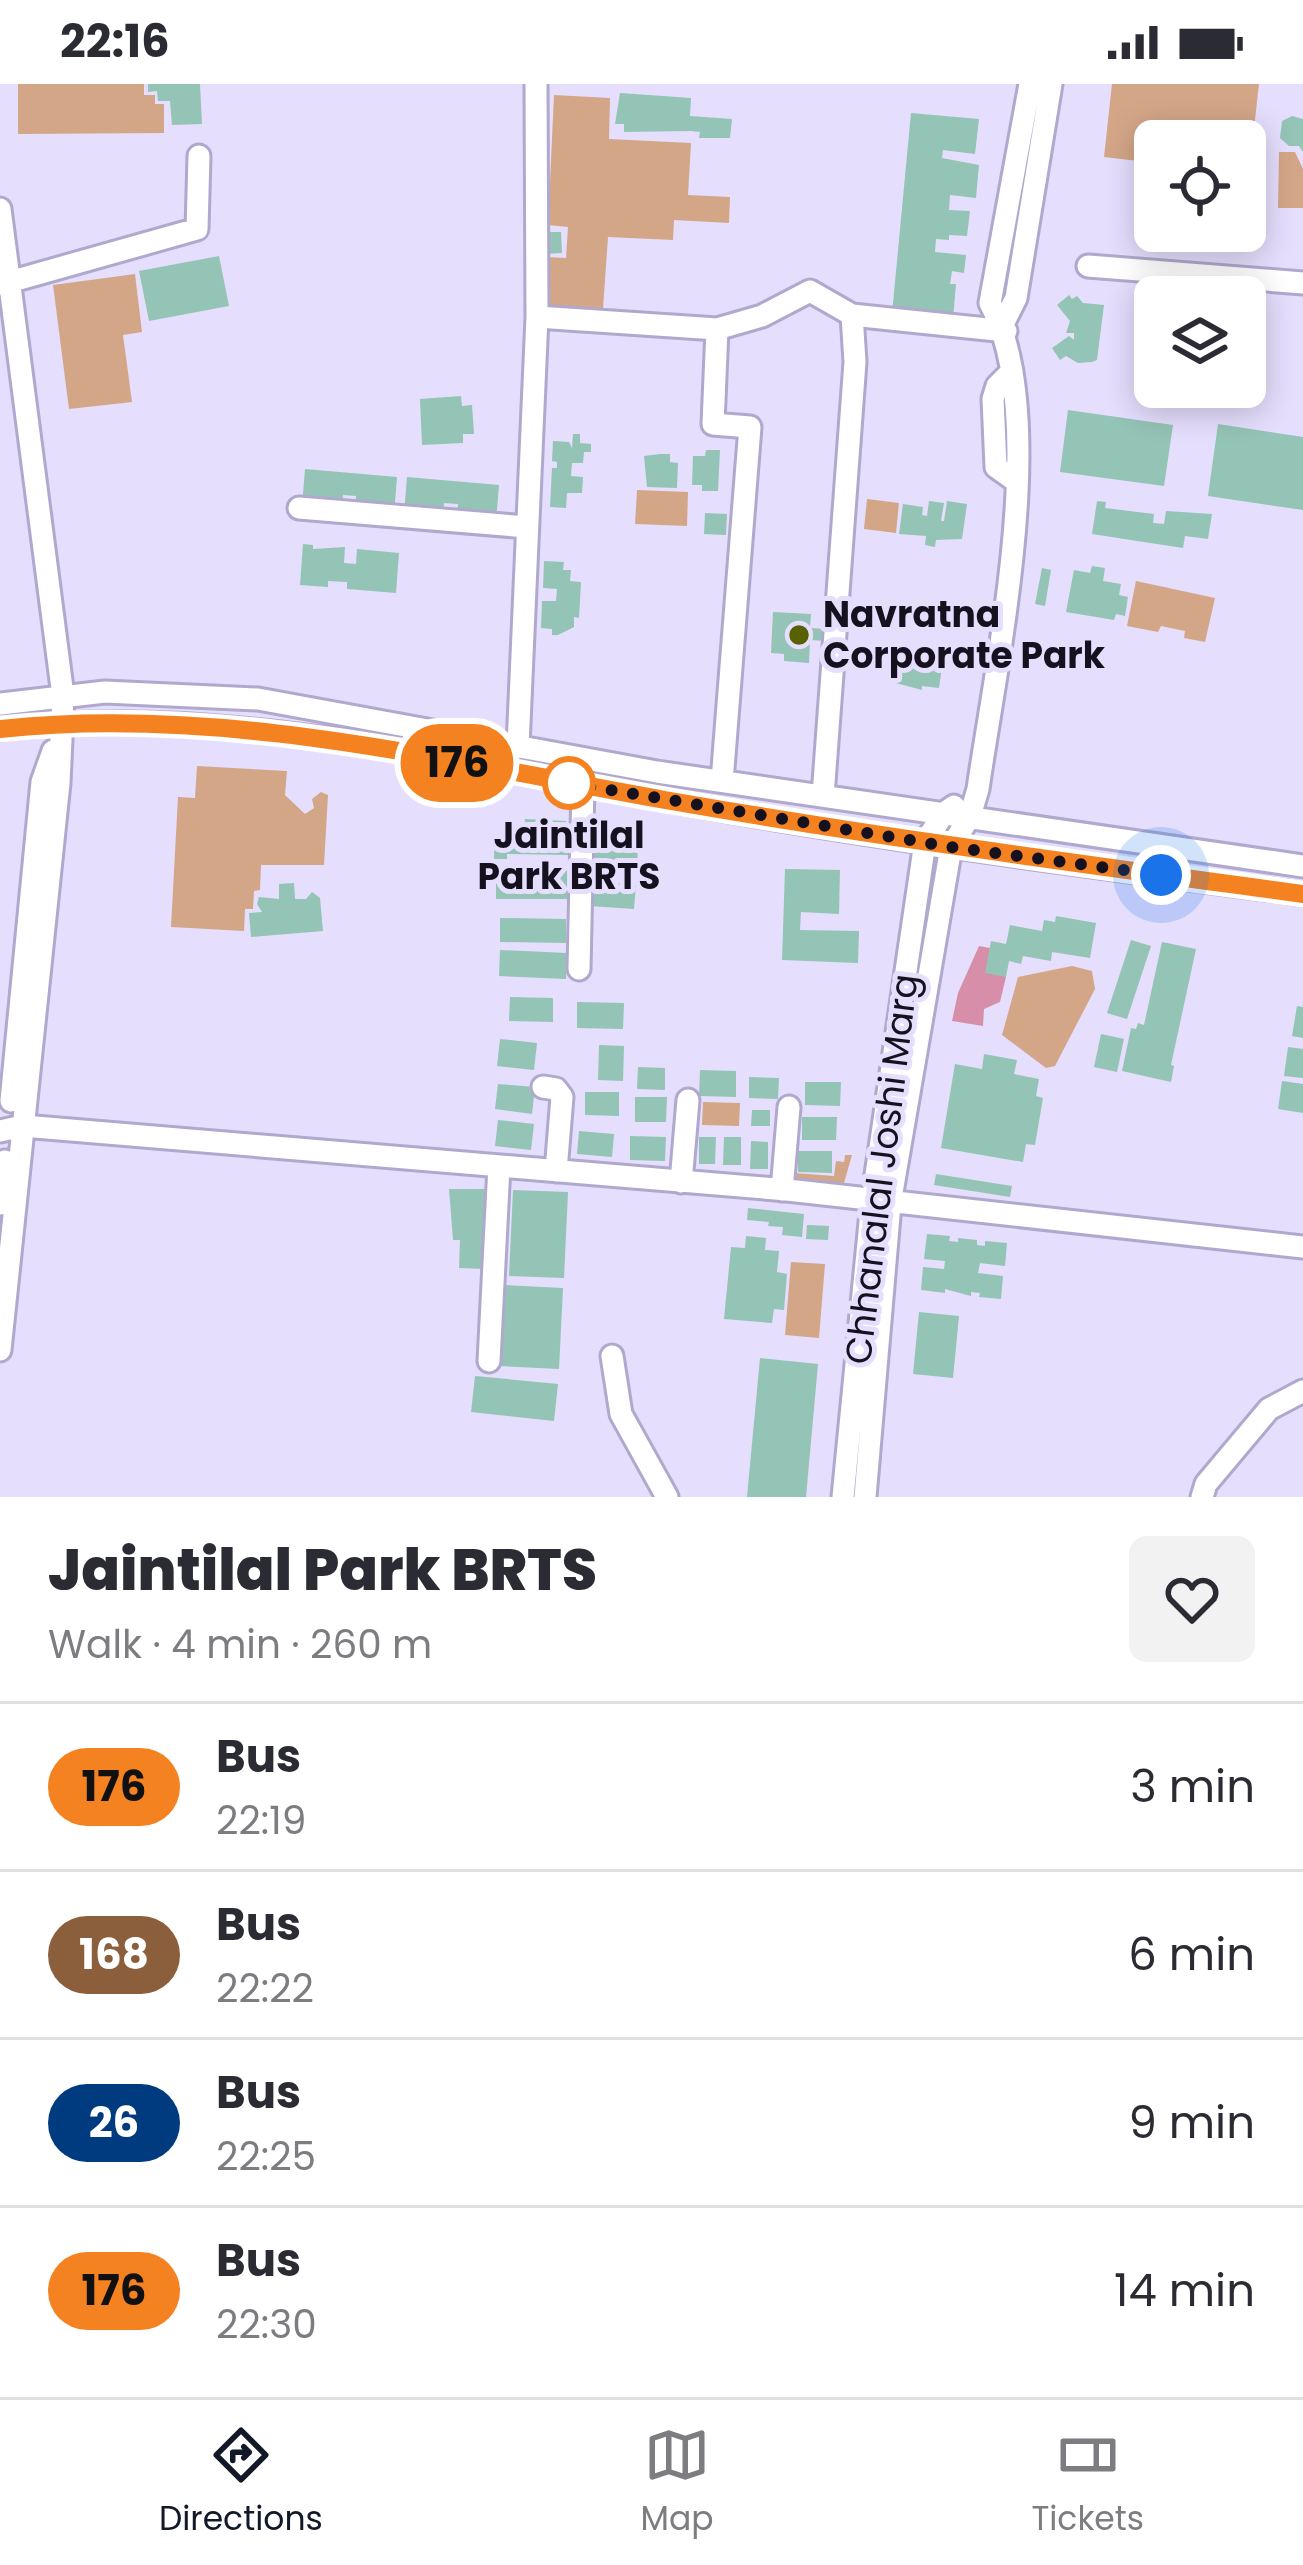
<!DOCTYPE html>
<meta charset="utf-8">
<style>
:root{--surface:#fff;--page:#f2f2f3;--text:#2b2b33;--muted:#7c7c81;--line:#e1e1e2;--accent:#111827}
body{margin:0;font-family:Poppins,sans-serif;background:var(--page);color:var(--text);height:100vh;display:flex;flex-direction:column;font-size:45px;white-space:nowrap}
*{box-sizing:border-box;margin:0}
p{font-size:39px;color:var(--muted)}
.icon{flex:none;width:66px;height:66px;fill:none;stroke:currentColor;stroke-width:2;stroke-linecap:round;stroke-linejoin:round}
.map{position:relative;height:1413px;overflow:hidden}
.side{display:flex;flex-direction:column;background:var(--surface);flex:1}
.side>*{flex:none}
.badge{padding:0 24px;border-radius:39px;font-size:42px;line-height:78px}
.buttons{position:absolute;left:1134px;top:36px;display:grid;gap:24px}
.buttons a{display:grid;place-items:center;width:132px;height:132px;border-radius:18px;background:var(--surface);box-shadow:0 6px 30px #0003;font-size:60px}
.you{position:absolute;width:60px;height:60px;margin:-30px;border:9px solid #fff;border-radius:50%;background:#1a73e8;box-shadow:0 0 0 18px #1a73e833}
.map>.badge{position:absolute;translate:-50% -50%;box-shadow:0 0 0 6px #fff}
.round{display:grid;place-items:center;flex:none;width:126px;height:126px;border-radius:18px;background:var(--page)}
.head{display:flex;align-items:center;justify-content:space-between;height:204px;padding:0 48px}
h1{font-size:57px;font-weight:800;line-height:90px}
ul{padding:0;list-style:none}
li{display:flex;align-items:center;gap:36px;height:168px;padding:0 48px;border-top:3px solid var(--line)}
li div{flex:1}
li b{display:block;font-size:45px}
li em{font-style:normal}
li .badge{min-width:132px;font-weight:700;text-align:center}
.status{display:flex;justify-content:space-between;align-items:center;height:84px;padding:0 60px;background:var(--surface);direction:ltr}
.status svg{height:33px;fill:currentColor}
.menu{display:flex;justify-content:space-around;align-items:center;height:168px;border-top:3px solid var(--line);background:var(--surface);font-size:33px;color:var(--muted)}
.menu a{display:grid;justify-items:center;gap:6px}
.menu .current{color:var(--accent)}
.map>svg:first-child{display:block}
</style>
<div class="status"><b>22:16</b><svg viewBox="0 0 49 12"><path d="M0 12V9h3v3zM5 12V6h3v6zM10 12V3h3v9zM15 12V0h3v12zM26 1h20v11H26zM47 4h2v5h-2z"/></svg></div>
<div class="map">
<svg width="1303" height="1413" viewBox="0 0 1303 1413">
<rect width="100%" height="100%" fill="#e5defd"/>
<!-- green -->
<path fill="#d4a688" d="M18,0H144V11H155V20H164V49L18,50Z
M1112,0H1259L1249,89H1245V57H1155V79L1104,73Z
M554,11L610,14L609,55L691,59L688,111L730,113L729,139L674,136L673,156L608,153L603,225L544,222L546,173L566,174L568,143L548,141Z
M1279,68H1295L1303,85V124H1278Z
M135,190L142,248L123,251L132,318L69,325L53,201Z
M637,406L688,408L687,442L635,440Z
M867,415L899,419L896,449L864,445Z
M1136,497L1215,514L1205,558L1184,554L1185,547L1161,542L1158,548L1127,542Z
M197,682L287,687L285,711L305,730L314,724L312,715L321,708L328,711L324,781H261L260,806L254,807L253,825H245L244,847L171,843L178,713L195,714Z
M1072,882L1092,887L1095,905L1055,982L1046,984L1002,951L1018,893Z
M703,1018L740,1019L739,1042L702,1041Z
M845,1071H852L844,1099L794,1096V1089L834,1092L836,1077L844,1078Z
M791,1178L825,1180L819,1254L785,1251Z"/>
<!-- water -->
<path fill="#d78ea9" d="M979,862L990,864L1006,893L1000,918L984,925L983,942L952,937L958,909Z"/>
<!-- building -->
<path fill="#94c4b6" d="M148,0H200L202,40L172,41L170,17H158L157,7L148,8Z
M620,9L691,14L690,32L732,35L730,54H699L700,48L691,47L624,48V40H615Z
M911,29L979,35L975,70L943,66L942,74L979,81L976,114L950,111L949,126L970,127L967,152L949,151V156L936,155L935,168L966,171L964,189L952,187L950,200H956L953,235L892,230Z
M1292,32L1303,35V68L1299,62H1289L1280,54L1282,37Z
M542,148H561L562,169L543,170Z
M219,172L229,222L149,237L139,187Z
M1069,211L1072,215L1077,212L1083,219L1104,221L1097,276L1092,278L1078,279L1066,272L1060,276L1052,264L1069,252L1074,256V249H1066L1070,237L1057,221Z
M1245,216L1255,218L1251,239L1245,238Z
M461,312L462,322L472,321L474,350H463V359L422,361L420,315Z
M1068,326L1173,341L1164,402L1060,388Z
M1218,340L1303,353V426L1208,412Z
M573,350H580V359L591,360V368H584L583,379H572L571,392L583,393L582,409H567L566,424L550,423L552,384H557V378L552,377L553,357L569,358L572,364Z
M706,366H720L718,407H702V401H692L693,372H705Z
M660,370H670V378L678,379L677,404L647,403L644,372Z
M305,385L397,393L394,430L355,427L356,412L343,411L342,426L302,422Z
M407,393L499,401L496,438L457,434L458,420L444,419L443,433L404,430Z
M929,417L944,419L941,437H944L947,417L967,420L962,455L936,456L935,463L925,461L926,452L899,450L903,420L923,423L922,431L927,432Z
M1097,417L1106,418L1105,424L1154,430L1153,439L1164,440L1166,427L1212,430L1208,455L1185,452L1183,464L1092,450Z
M705,429L727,430L726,451L704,450Z
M303,460L313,461V465L345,463L344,479L356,480L357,465L399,469L396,509L347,505V498L328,497V503L300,501Z
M544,477L564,478L563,486H571L570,497L581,498L579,534L574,533V543L558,551H552V545L541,544L542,517H556L557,505L543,504Z
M1092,482L1105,484L1103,497L1121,500L1119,511L1128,513L1125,532L1116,530L1114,536L1066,528L1074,486L1090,489Z
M1042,484L1051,486L1045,522L1035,520Z
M773,528L811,530L810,544L827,545L826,557L810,556L809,579L784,577V570L771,569Z
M891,570L907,572L906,582L925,585L926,574L943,576L939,604L922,602V606L888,597Z
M540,675L615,688L600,700L528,687Z
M525,735L566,737L568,771L507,770V775H494V753H501L502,746L524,747Z
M591,759L638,761L637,785L590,783Z
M496,781H511V787L568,786V815H496Z
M785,785L840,786L839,830L801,828L800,846L859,847L858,879L782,876Z
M591,798L636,800L634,825L589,822Z
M294,799L295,815H306L312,808L320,814L323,847L251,853L249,829L262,828L257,820L259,813L279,815V800Z
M1056,832L1096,839L1090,874L1052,868L1051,877L1023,872L1021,880L1009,877L1006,893L985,889L991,857L1006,860L1010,841L1042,847L1044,836L1055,838Z
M500,834L566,835V859L500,858Z
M1131,856L1151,862L1127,935L1107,929Z
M1162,858L1196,865L1171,981L1174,982L1171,998L1122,987L1131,944L1136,945L1138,939L1144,941Z
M500,866L567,869L566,895L499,892Z
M510,913L553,914V938L509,937Z
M577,918L624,919L623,945L577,944Z
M1297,922L1303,923V954L1292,952Z
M1101,950L1124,955L1117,988L1094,983Z
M500,955L537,959L534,986L497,982Z
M599,961L624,962L623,997L598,996Z
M1288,963L1303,965V994L1284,992Z
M984,970L1017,976L1014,990L1039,995L1036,1012L1043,1014L1035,1061L1026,1060L1023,1078L941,1064L955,980L982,985Z
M638,983L665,984V1006L637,1005Z
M700,986L736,987V1013L699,1012Z
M749,993L779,994L778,1015L749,1014Z
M1282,997L1303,1000V1029L1278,1025Z
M805,998H841L840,1022L805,1021Z
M498,1000L535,1003L532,1030L495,1025Z
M585,1008H619V1032L585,1031Z
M635,1013H667L666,1038H635Z
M752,1026H770V1042H751Z
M802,1033H837L836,1056H802Z
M498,1036L534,1040L531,1066L495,1062Z
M579,1047L614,1050L612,1073L577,1070Z
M630,1052L666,1053L665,1077L630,1076Z
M699,1053H716L715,1080H699Z
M724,1053H741V1081H723Z
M751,1057L768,1058V1085H750Z
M798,1067H832V1089L798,1088Z
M936,1090L1012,1102L1010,1113L934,1101Z
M449,1105H490L486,1185L459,1184L460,1156H453Z
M513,1106L568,1108L564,1194L509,1192Z
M748,1124L804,1130L802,1153L782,1151L783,1143L768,1142L769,1138L747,1136Z
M807,1141L829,1142L828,1156L806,1155Z
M927,1150L950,1152L949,1157L958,1158V1154L977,1156V1161L985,1162V1157L1007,1159L1005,1182L980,1179L978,1189L1003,1192L1001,1215L979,1213L980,1209L971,1208V1212L945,1205V1209L921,1206L923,1183L944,1185L945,1177L924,1175Z
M746,1152L766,1154L765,1166L779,1167L777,1188L787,1190L784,1226L774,1225L772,1239L724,1235L731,1163L745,1164Z
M504,1201L563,1204L559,1285L500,1282Z
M919,1228L959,1232L953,1294L913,1290Z
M760,1274L818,1280L806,1413H747Z
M475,1292L558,1300L554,1337L471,1328Z"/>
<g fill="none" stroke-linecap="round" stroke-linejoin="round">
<!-- minor casing -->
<g stroke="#b1a8cd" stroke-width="27">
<path id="minor" d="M536,0L537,233L717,245L762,232L810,207L852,231L1006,247
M0,125L63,612L59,699L0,1266
M1088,182L1303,199
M2,200L197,145L199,72
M1002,242L1016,214L1051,0
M717,245L713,340L750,343L722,697
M1012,287L997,302L993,315L996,383L1017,398
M299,424L527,443
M0,620L105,608L258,615L657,688L1303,782
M0,645C230,619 458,679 683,719C889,756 1096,783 1303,810
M518,662L537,233
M823,712L855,278L852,231
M579,885L583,701
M543,1003L556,1005L562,1013L556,1087
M11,1017L42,698L53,667
M0,1047L23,1042L787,1106L1303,1163
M681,1098L688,1016
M782,1106L789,1023
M0,1120L5,1077
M612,1272L621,1330L667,1413
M489,1277L499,1082
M843,1413L872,1118L925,758L944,729L954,722
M865,1413L890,1120L951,763L970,732L978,705C996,578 1051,331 990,219L1030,0
M1202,1413L1206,1400L1269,1325L1303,1307"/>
</g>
<!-- minor -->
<use href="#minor" stroke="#fff" stroke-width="21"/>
</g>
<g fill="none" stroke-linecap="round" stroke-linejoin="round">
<!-- line casing -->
<g stroke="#fff" stroke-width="27">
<path id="line" d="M0,645C225,621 445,677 665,716C877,753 1090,781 1303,810"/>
</g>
<!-- line -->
<use href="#line" stroke="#f58220" stroke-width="18"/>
<!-- walk -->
<path stroke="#15111e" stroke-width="12" stroke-dasharray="0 21.6" d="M569,699L951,763L1161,791"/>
</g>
<!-- markers -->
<circle fill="#586100" stroke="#e5defd" stroke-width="4.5" cx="799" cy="551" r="12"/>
<circle fill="#fff" stroke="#f58220" stroke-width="6" cx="569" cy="699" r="24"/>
<g text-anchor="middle" stroke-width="10" stroke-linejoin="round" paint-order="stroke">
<!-- poi labels -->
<g font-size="36" font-weight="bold" fill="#15111e" stroke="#e5defd" text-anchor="start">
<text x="823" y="543">Navratna<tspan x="823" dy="41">Corporate Park</tspan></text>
</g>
<!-- stop labels -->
<g font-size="36" font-weight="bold" fill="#15111e" stroke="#e5defd">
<text x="569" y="764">Jaintilal<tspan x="569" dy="41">Park BRTS</tspan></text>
</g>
<!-- street labels -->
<g font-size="36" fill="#15111e" stroke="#e5defd">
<text transform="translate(881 1085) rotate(-83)" y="13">Chhanalal Joshi Marg</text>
</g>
</g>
</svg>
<div class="buttons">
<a><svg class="icon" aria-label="locate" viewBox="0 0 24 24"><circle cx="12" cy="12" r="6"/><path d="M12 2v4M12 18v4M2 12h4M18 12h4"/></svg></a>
<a><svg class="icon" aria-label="layers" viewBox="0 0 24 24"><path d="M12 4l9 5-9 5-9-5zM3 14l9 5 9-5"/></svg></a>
</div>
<div class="you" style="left:1161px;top:791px"></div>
<b class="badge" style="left:457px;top:679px;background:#f58220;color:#111">176</b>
</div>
<section class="side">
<div class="head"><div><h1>Jaintilal Park BRTS</h1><p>Walk · 4 min · 260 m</p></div><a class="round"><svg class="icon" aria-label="heart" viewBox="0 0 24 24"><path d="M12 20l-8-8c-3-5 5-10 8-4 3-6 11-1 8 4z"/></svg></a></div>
<ul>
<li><span class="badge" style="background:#f58220;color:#111">176</span><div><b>Bus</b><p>22:19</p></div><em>3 min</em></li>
<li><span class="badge" style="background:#8b5e3c;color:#fff">168</span><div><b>Bus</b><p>22:22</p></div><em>6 min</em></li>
<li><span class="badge" style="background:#003b80;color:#fff">26</span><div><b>Bus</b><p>22:25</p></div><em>9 min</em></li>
<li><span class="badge" style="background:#f58220;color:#111">176</span><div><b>Bus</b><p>22:30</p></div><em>14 min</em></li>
</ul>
</section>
<nav class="menu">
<a class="current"><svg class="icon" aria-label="directions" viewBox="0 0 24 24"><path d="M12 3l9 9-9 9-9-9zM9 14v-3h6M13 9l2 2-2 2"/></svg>Directions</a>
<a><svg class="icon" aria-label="map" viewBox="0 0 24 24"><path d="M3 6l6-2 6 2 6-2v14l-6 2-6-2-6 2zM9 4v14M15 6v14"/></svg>Map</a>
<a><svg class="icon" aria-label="tickets" viewBox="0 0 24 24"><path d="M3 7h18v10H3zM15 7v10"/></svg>Tickets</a>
</nav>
